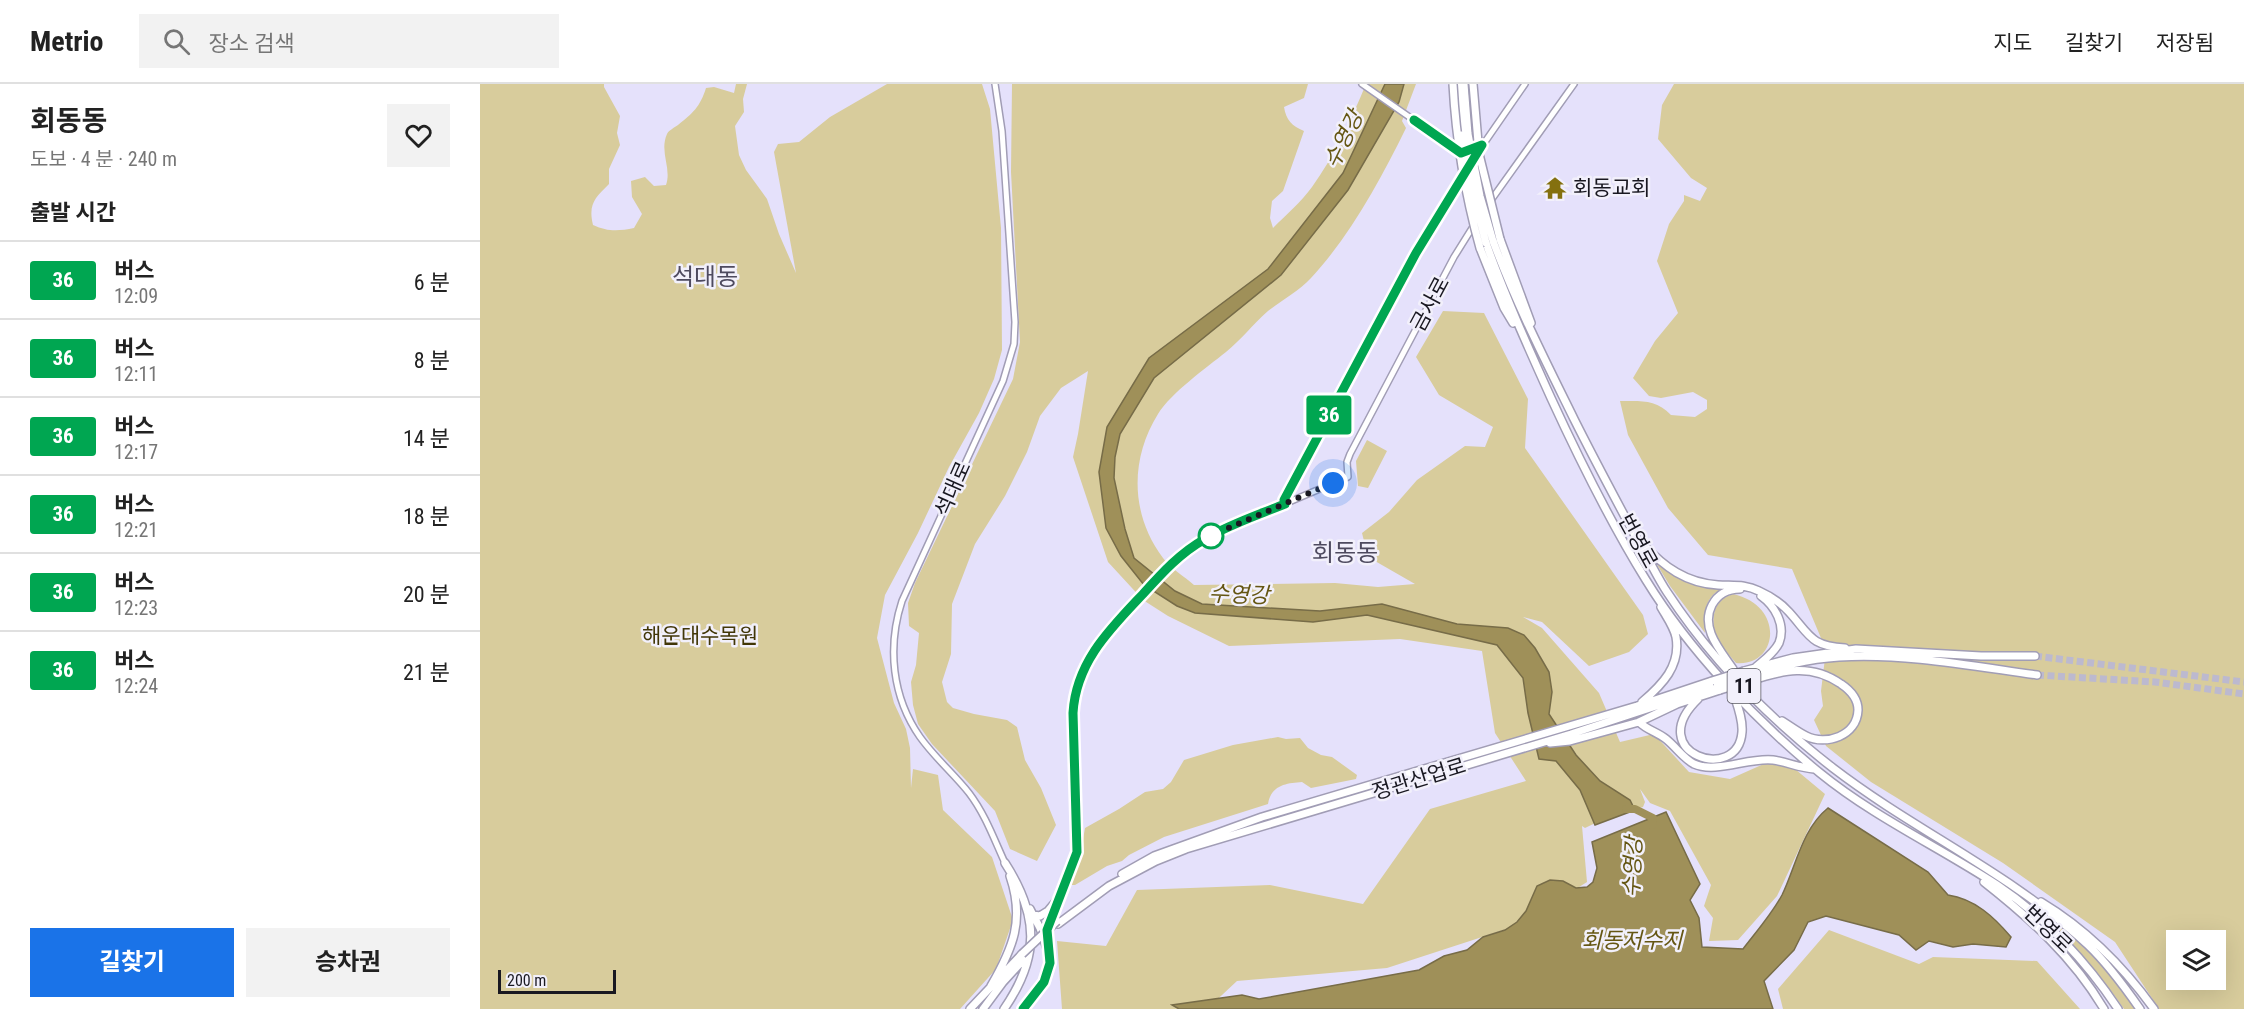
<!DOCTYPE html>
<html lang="ko">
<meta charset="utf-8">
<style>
:root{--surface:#fff;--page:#f2f2f2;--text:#222;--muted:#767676;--line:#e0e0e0;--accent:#1a73e8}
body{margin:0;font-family:"Roboto Condensed","Noto Sans KR",sans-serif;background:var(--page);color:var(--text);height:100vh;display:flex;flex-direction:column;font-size:22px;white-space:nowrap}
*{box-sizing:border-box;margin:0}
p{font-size:20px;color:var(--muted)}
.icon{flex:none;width:33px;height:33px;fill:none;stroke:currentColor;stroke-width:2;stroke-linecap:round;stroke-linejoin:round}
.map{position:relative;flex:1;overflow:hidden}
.drawer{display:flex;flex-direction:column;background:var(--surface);width:480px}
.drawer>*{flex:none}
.badge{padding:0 12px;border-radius:4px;font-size:21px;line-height:39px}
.tools{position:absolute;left:1686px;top:846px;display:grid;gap:12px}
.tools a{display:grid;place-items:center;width:60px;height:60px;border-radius:0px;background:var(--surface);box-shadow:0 6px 24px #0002;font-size:30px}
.scale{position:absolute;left:18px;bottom:15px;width:118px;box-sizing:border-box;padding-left:6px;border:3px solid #191821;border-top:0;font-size:16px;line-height:21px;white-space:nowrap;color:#191821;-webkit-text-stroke:4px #f2f0fb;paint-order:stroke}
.you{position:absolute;width:30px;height:30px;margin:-15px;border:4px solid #fff;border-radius:50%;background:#1a73e8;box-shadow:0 0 0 9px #1a73e833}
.map>.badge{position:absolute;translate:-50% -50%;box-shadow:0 0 0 3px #fff}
h2{padding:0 30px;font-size:22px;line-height:54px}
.round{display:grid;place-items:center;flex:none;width:63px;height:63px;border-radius:0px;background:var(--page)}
.overview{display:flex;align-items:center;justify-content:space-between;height:102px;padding:0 30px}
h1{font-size:28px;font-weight:700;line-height:45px}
.action{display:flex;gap:12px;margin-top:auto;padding:12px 30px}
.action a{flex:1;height:69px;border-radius:0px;background:var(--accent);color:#fff;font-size:24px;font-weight:700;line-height:69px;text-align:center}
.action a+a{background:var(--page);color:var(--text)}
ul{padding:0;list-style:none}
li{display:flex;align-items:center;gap:18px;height:78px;padding:0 30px;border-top:2px solid var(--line)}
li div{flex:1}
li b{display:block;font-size:22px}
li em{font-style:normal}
li .badge{min-width:66px;font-weight:700;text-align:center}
header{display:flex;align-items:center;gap:36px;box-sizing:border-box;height:84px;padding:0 30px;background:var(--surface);border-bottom:2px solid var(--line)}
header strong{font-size:28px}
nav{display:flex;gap:33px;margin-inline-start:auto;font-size:21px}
.search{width:420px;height:54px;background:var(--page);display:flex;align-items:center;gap:15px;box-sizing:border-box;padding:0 21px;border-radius:0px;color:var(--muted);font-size:22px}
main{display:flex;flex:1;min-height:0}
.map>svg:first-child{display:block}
</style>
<header>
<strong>Metrio</strong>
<div class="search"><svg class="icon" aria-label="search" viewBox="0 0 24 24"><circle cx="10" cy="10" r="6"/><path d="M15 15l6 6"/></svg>장소 검색</div>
<nav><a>지도</a><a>길찾기</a><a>저장됨</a></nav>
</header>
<main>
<section class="drawer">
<div class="overview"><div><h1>회동동</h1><p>도보 · 4 분 · 240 m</p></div><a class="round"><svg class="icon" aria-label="heart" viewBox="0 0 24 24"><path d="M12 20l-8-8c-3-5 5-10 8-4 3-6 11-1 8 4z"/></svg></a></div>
<h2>출발 시간</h2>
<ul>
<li><span class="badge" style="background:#00a651;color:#fff">36</span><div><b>버스</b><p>12:09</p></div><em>6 분</em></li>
<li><span class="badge" style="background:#00a651;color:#fff">36</span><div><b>버스</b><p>12:11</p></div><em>8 분</em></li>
<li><span class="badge" style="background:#00a651;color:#fff">36</span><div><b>버스</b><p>12:17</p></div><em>14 분</em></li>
<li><span class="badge" style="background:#00a651;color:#fff">36</span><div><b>버스</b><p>12:21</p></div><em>18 분</em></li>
<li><span class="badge" style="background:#00a651;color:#fff">36</span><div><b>버스</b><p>12:23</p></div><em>20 분</em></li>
<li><span class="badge" style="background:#00a651;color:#fff">36</span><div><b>버스</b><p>12:24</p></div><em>21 분</em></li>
</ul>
<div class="action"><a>길찾기</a><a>승차권</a></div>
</section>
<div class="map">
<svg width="1764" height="925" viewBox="0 0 1764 925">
<rect width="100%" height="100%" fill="#e5e1fb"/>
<!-- green -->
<path fill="#d8cc9c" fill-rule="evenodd" d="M0,0H124V3L140,32L137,49L140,61L129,85V100C115,114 108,120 113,141C128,148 139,147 154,144L162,130L152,113L151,97L165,93L174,102L186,101C192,84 179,68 187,50C189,46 194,44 198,41C213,29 220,23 226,4L234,3L254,9L256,0H267L263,15L264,28L255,42L259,71L266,86L287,115L299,150L316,189L294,68L298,60L319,58L350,33L407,0H502L510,25L521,144L522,266L514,295L499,329L469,383L438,449L405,511L397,554L414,619L426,645L430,664L431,704L433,685L458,691L463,726L512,773L533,836L516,885L480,925H0Z
M532,0H828L824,14L804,23C806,36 812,42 824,47L803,107L792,117L790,134L793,144C806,131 821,118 832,103C855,71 871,36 886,0H936L922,37L926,44C901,95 870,152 831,194C819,207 802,216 788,227C773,240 761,256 746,268C726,284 691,309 678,330C650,375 650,430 683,474C691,485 704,492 714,501L855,499L898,503L935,500L888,473L882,449L909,428L937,396L985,362L1005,363L1013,343L959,311L936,273L963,227L1004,229L1048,315L1045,364L1163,531L1168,550L1149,568L1109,582L1062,538L1043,533L1062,544L1119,609L1140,658L1174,650L1209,688L1250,695L1286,679L1315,685L1345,710L1297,812L1258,856L1229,857L1233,834L1224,822L1231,801L1190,727L1170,719L1160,705L1165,718L1163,723L1132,731L1105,744L1102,742L1107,798L1039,841L907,884L757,897L727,925H582L577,857L626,862L657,806L790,801L883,820L950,725L1046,697L1015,649L1002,567L920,555L749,562L688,532L663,516L628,478L593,373L598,350L608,287L581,304L560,332L547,368L525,412L495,460L472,520L471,570L462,598L467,618L473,624L494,630L527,636L537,643L545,676L561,704L576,741L557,777L530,765L515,727L452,660L438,640L433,621L431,598L436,581L439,549L429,542L428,519L435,499L533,295L540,258L531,88Z
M1194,0H1764V925H1679L1635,858L1523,779L1391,698L1346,662L1334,636L1343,622L1341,607L1346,566L1312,485L1228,471L1188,424L1148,351L1140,317C1161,317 1176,315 1191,331L1215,333L1227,325V316L1213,308L1181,314L1169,312L1153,294L1175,257L1198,229L1177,177L1189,140L1204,117V111L1220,117L1227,104L1211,94L1178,55L1182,21ZM1696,856H1736V896H1696Z
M887,356L907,367L888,404L878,402L876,377Z
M1173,474C1193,495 1216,506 1245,504C1225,510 1223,530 1225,549L1190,502Z
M1253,510C1306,522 1298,583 1256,579C1251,573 1245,567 1241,561C1229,543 1230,516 1253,510Z
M798,653L806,655L820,654L828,664L841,671L852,673L877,691L876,695L831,704L822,698C807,699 791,701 788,720L684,753L649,771L642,777L627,782L595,801H589L600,773L605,744L639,725L665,708L683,705L691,698L704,676L753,661Z
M1563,829C1598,856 1632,887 1656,925H1644C1620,890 1593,860 1561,832Z
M1349,846L1439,880L1453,873L1557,877L1600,925H1303L1298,905Z"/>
<!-- water -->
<path fill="#9f9059" stroke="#776c48" stroke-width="1.5" d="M905,0H924L919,18L868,106L801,191L674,294L640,350L635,373L634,394L645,445L654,474L695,507L722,520L840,527L902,520L977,540L1028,544L1044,551L1055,564L1069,588L1072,608L1069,630L1096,671L1120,697L1150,716L1155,726L1115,741L1100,706L1076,677L1059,675L1048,629L1043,594L1017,561L887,531L833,538L715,529L697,522L664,501L641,472L626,444L619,388L627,343L669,274L788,185L863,89Z
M1348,724L1448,788L1468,811C1495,815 1514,833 1531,853L1526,863L1493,860L1473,863L1449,857L1436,866L1419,851L1346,832L1328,838L1314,866L1284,897L1293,925H699L692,921L762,911L779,915L939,886L964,872L987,866L1003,853L1025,846L1037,838L1046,827L1057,802L1070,796L1083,797L1096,804L1107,803L1113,798L1117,784L1112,758L1186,728L1220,800L1210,816L1219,834L1222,863L1263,865C1276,848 1292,830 1302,811C1316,782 1322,745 1348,724Z"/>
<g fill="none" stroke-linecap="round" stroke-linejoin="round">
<!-- river -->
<path stroke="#9f9059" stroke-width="8" d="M1146,725H1155L1173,734L1172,741"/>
<!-- highway-tunnel -->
<path stroke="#bcb9cf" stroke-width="7" stroke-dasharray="7 3.5" stroke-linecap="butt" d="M1555,572L1764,598
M1557,591L1675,598L1764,610"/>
<!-- secondary casing -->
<g stroke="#a19db5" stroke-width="8">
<path id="secondary" d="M515,0L522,47L535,238L534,260L523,297L422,517C407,563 412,613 440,653C455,674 474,690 489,709C505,730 514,755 525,779
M882,0L981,69
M998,68L1045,0
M805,420L804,416C862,307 918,196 983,91
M543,925L564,898L570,879L567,846L597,768L594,612L610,572L620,555L640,534L705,467L738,448L868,393L867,378L870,370L974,173L999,133L1094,0"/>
</g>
<!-- highway casing -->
<g stroke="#a19db5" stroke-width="10">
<path id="highway" d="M978,0L982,51
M984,0L988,50
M1020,155L1051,239
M1013,157C1036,219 1065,276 1094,335C1115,377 1137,418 1159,459C1169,475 1177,493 1187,508C1231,575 1290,635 1353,684C1435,747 1532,790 1608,861C1628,880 1644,902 1660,925
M1006,159C1025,212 1048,263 1071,314C1100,377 1130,438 1166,496C1209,566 1276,637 1340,689C1394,733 1459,763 1517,801C1565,833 1607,878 1638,925
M1000,164L1024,224L1033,239
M1163,460C1184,483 1206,499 1238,501C1253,502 1265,500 1279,507C1290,512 1301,519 1309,528C1330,551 1330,562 1365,564
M1276,583C1284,576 1294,569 1299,559C1306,541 1295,522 1281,512
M1253,585C1240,566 1220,544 1232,521C1238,510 1248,505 1260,505
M1264,587L1313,574L1376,565L1501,572H1555
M1268,592C1298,583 1327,575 1359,573C1425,569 1492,582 1557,591
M1270,597C1303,586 1331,579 1361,600C1370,606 1378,614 1378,626C1377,652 1346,662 1326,652C1318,648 1310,642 1302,637
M1218,615C1162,669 1258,701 1262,648C1263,636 1258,623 1254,611
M1162,618C1182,601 1201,582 1196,553C1194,543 1186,532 1181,523
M1159,638C1167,646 1177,648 1186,655C1196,663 1203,674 1214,680C1236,690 1269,673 1293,676C1307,678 1320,684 1334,685
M1070,659L1090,657L1159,638L1197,620L1240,606
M642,790L674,772L782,733L1157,622L1232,597
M1504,798C1551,835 1593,873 1624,925
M1561,818C1606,845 1643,882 1674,925
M550,825L553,831L560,832L568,827L578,815
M553,831L560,844L569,870
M578,840L629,802L676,777L706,765L1091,650L1237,602
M511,902C533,864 545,836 530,792
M490,925L542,870
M503,925L523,898L545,874
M524,925C560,873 559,832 525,779"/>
</g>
<!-- secondary -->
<use href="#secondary" stroke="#fff" stroke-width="5"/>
<!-- highway -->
<use href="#highway" stroke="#fff" stroke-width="7"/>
<!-- highway-bridge casing -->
<g stroke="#a19db5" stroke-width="10" stroke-linecap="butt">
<path id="highway-bridge" d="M973,0C976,56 985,110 1000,164
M993,0L999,70L1020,155
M988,50L1000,112L1013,157
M982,51L993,109L1006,159
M1232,597L1264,587
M1237,602L1268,592
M1240,606L1270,597
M542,870L577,837"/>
</g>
<!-- highway-bridge -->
<use href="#highway-bridge" stroke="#fff" stroke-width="7"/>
</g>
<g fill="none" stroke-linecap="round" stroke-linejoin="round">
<!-- line casing -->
<g stroke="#fff" stroke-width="14">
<path id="line" d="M543,925L564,898L570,879L567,846L597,768L593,629C596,578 630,545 663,510C682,489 700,469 725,455C750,440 778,431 805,420L804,416L936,169L1002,61L981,69L934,36"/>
</g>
<!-- line -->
<use href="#line" stroke="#00a651" stroke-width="9"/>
<!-- walk -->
<path stroke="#191821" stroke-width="6" stroke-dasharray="0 10.8" d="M731,452L725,454L853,399"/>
</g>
<!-- icons -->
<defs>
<g id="temple-bare" transform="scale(1.8)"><path d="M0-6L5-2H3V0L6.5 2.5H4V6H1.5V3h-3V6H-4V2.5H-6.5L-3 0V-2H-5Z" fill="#84700f" stroke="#f2f0fb" stroke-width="2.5" paint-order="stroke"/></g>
</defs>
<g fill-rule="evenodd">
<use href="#temple-bare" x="1075" y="104"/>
</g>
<!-- markers -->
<circle fill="#fff" stroke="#00a651" stroke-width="3" cx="731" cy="452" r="12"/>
<g text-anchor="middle" stroke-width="5" stroke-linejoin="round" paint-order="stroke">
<!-- shield labels -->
<rect fill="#f2f0fb" stroke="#5a5962" stroke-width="1.5" x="1247.5" y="585" width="33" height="34" rx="4.5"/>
<g font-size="20" font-weight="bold" fill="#191821">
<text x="1264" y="609">11</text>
</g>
<!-- poi labels -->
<g font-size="21" fill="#191821" stroke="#f2f0fb" text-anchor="start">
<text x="1093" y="111">회동교회</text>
</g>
<!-- street labels -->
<g font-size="21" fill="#191821" stroke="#f2f0fb">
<text transform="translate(950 220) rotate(-62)" y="7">금사로</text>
<text transform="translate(473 405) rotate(-66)" y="7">석대로</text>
<text transform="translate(1158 457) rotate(61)" y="7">번영로</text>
<text transform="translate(939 695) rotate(-17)" y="7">정관산업로</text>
<text transform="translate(1568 845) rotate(44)" y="7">번영로</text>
</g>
<!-- park labels -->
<g font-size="21" fill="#413607" stroke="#f2f0fb">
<text x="220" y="559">해운대수목원</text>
</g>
<!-- water labels -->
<g font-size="22" font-style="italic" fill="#655613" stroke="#f2f0fb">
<text transform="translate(863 55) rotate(-64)" y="8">수영강</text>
<text transform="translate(759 510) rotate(2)" y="8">수영강</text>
<text transform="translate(1152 783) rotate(-87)" y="8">수영강</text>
<text x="1152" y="864">회동저수지</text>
</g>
<!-- quarter labels -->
<g font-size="24" fill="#4e4a5f" stroke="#f2f0fb">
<text x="225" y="201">석대동</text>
<text x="865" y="477">회동동</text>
</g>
</g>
</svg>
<div class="tools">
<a><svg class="icon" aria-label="layers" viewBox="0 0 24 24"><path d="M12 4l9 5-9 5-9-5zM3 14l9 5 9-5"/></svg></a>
</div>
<div class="scale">200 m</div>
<div class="you" style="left:853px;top:399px"></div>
<b class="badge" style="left:849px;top:331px;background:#00a651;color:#fff">36</b>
</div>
</main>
